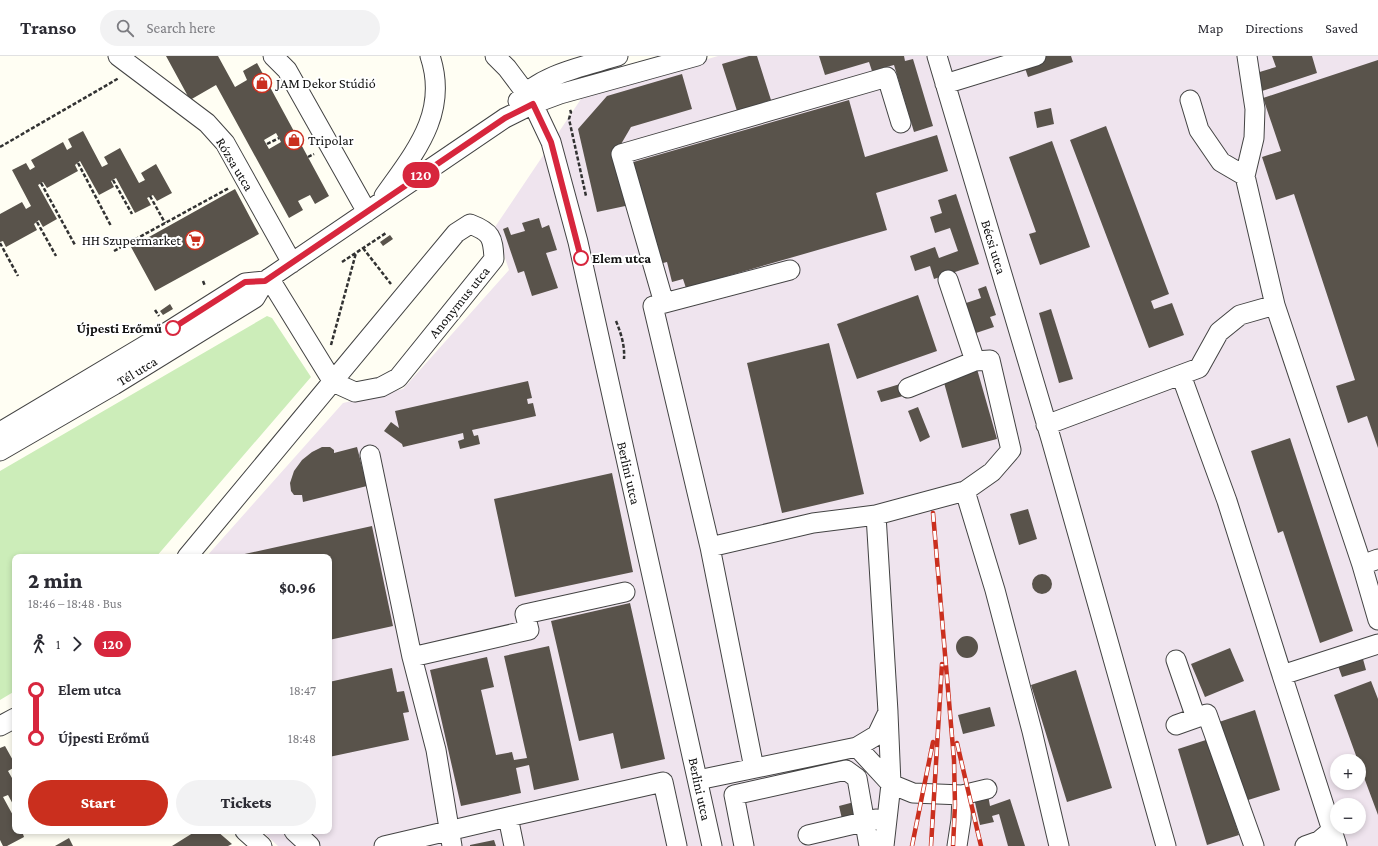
<!DOCTYPE html>
<meta charset="utf-8">
<style>
:root{--surface:#fff;--page:#f2f2f3;--text:#2b2b33;--muted:#7c7c81;--line:#e1e1e2;--accent:#ca2f1e}
body{margin:0;font-family:"Crimson Pro",serif;background:var(--page);color:var(--text);height:100vh;display:flex;flex-direction:column;font-size:15px;white-space:nowrap}
*{box-sizing:border-box;margin:0}
p{font-size:13px;color:var(--muted)}
.icon{flex:none;width:22px;height:22px;fill:none;stroke:currentColor;stroke-width:2;stroke-linecap:round;stroke-linejoin:round}
.map{position:relative;flex:1;overflow:hidden}
.panel{position:absolute;left:12px;top:498px;width:320px;height:280px;display:flex;flex-direction:column;background:var(--surface);border-radius:8px;box-shadow:0 2px 6px #0003}
.panel>*{flex:none}
.badge{padding:0 8px;border-radius:13px;font-size:14px;line-height:26px}
.buttons{position:absolute;left:1330px;top:698px;display:grid;gap:8px}
.buttons a{display:grid;place-items:center;width:36px;height:36px;border-radius:50%;background:var(--surface);box-shadow:0 2px 6px #0003;font-size:20px}
.map>.badge{position:absolute;translate:-50% -50%;box-shadow:0 0 0 2px #fff}
.legs{display:flex;align-items:center;gap:6px;height:44px;padding:0 16px;font-size:13px}
.legs p{margin-inline-start:auto}
.headline{display:flex;align-items:center;justify-content:space-between;height:68px;padding:0 16px}
h1{font-size:22px;font-weight:800;line-height:30px}
.cta{display:flex;gap:8px;margin-top:auto;padding:8px 16px}
.cta a{flex:1;height:46px;border-radius:24px;background:var(--accent);color:#fff;font-size:16px;font-weight:800;line-height:46px;text-align:center}
.cta a+a{background:var(--page);color:var(--text)}
ul{padding:0 16px;list-style:none}
li{display:flex;align-items:center;gap:14px;height:48px;font-size:15px}
li i{display:grid;place-items:center;width:6px;height:100%;margin:0 5px;background:currentColor}
li i::after{content:'';width:10px;height:10px;margin:-5px;border:3px solid;border-radius:50%;background:var(--surface)}
li p{margin-inline-start:auto}
li:first-child i{background:linear-gradient(#0000 50%,currentColor 0)}
li:last-child i{background:linear-gradient(currentColor 50%,#0000 0)}
header{display:flex;align-items:center;gap:24px;box-sizing:border-box;height:56px;padding:0 20px;background:var(--surface);border-bottom:1px solid var(--line)}
header strong{font-size:19px}
nav{display:flex;gap:22px;margin-inline-start:auto;font-size:14px}
.search{width:280px;height:36px;background:var(--page);display:flex;align-items:center;gap:10px;box-sizing:border-box;padding:0 14px;border-radius:22px;color:var(--muted);font-size:15px}
.map>svg:first-child{display:block}
</style>
<header>
<strong>Transo</strong>
<div class="search"><svg class="icon" aria-label="search" viewBox="0 0 24 24"><circle cx="10" cy="10" r="6"/><path d="M15 15l6 6"/></svg>Search here</div>
<nav><a>Map</a><a>Directions</a><a>Saved</a></nav>
</header>
<div class="map">
<svg width="1378" height="790" viewBox="0 0 1378 790">
<rect width="100%" height="100%" fill="#fffef3"/>
<!-- industrial -->
<path fill="#efe4ee" fill-rule="evenodd" d="M718,0H1378V790H278L262,775H329V501H206L343,347L403,333L509,214L495,171L583,40ZM1337,705H1359V727H1337ZM1337,749H1359V771H1337Z"/>
<!-- green -->
<path fill="#ccedb9" d="M267,260L272,262L311,321L156,501H15V635L0,644V415Z"/>
<!-- building -->
<path fill="#59534b" fill-rule="evenodd" d="M166,0H218L235,31L247,24L243,15L257,7L329,140L315,148L310,139L298,145L303,154L289,162L216,29L190,44ZM276,77L281,86L269,93L264,84Z
M749,0H757L771,44L737,55L722,8Z
M819,0H904L905,5L913,3L933,70L914,76L894,9L872,15L869,6L825,19Z
M1021,0H1071L1073,6L1028,21Z
M1272,0H1312L1317,17L1259,36L1253,18L1276,11Z
M1378,4V392L1367,360L1348,367L1336,330L1355,324L1294,138L1276,144L1262,101L1281,95L1263,42Z
M682,18L692,53L631,71L617,95L630,149L597,156L578,73L607,40Z
M849,44L865,101L937,79L948,115L876,137L887,174L686,232L683,223L672,226L667,206L659,208L630,107Z
M1051,52L1054,68L1037,72L1034,56Z
M1106,70L1169,238L1151,245L1154,253L1172,247L1184,279L1149,292L1070,84Z
M83,75L102,111L108,108L104,101L120,92L139,127L145,124L141,117L156,108L172,137L157,145L153,139L147,142L151,149L135,157L116,122L111,125L114,131L99,139L80,105L75,109L78,115L47,132L43,126L38,129L57,163L43,171L39,164L34,168L37,174L6,191L3,185L0,186V158L22,146L26,153L31,150L12,114L26,107L30,114L35,111L31,104L63,86L67,94L72,91L68,83Z
M1052,85L1090,191L1040,209L1029,178L1036,176L1009,101Z
M235,133L259,178L155,235L131,191Z
M956,138L979,208L934,223L930,210L915,215L910,200L935,191L939,202L958,195L950,172L935,177L930,161L942,157L938,144Z
M539,162L542,172L549,169L557,194L546,197L558,232L532,240L524,215L518,217L503,173L508,171L511,179L525,175L522,167Z
M390,179L393,183L383,190L380,186Z
M986,230L996,259L990,261L994,271L973,278L963,248L981,242L978,233Z
M918,239L937,295L857,323L837,268Z
M170,248L173,253L163,259L160,255Z
M1051,253L1073,323L1059,327L1039,257Z
M829,287L864,438L782,457L747,307Z
M977,313L997,383L962,392L943,323Z
M528,325L532,342L527,343L528,348L533,347L536,360L472,374L474,380L478,379L480,388L460,393L458,385L464,383L463,377L403,391L402,388L384,375L391,366L399,372L395,355Z
M900,328L903,340L881,346L877,335Z
M918,351L930,381L920,386L908,355Z
M1290,382L1353,575L1320,587L1283,475L1278,477L1251,395Z
M322,391H330L334,394V397L357,391L367,430L303,446L302,439H294L291,435L290,427L294,415L302,404L312,396Z
M612,417L633,516L515,541L494,443Z
M1028,453L1037,483L1019,489L1010,458Z
M372,470L393,570L329,584V501H231Z
M1032 528a10 10 0 1 1 20 0a10 10 0 1 1-20 0Z
M630,547L665,703L621,713L613,677L579,685L551,565Z
M956 591a11 11 0 1 1 22 0a11 11 0 1 1-22 0Z
M549,590L579,724L534,734L529,709L516,712L521,737L461,750L430,614L487,601L494,631L481,634L496,699L512,696L514,704L527,702L504,600Z
M1230,592L1244,625L1205,641L1191,608Z
M1363,603L1366,614L1342,621L1338,610Z
M392,612L397,636L404,635L409,656L403,657L409,684L329,701V626Z
M1076,614L1112,732L1067,746L1031,629Z
M1371,625L1378,643V759L1359,708V705H1358L1334,639Z
M990,651L995,670L963,678L958,659Z
M1255,654L1280,734L1245,745L1219,666Z
M1209,683L1239,779L1207,789L1178,693Z
M5,690L15,708V711L8,715L12,722L15,721V752L8,739L3,741L15,763V775H22L24,781L7,790H3L0,784V692Z
M988,739L990,750L1010,743L1025,790H1008L999,758L992,760L994,766L980,769L974,742Z
M858,745L861,758L842,763L839,750Z
M196,775H217L232,788L228,790H172Z
M69,782L73,790H55Z
M494,784L496,790H470V789Z"/>
<g fill="none" stroke-linecap="round" stroke-linejoin="round">
<!-- minor casing -->
<g stroke="#434343" stroke-width="21">
<path id="minor" d="M118,0L207,67L225,87L292,207
M273,0L287,14L367,156
M495,0L507,12L525,36L533,48L551,86L578,186L712,790
M937,0L1051,383L1166,790
M945,28L1036,0
M1190,44L1199,74L1221,106L1245,120L1275,249
M518,45C540,18 586,10 618,0
M1245,120L1254,82L1255,53L1247,0
M384,140C415,96 449,57 430,0
M948,224L975,305
M664,247L621,98L887,21L901,67
M1181,319L1227,445L1282,619L1378,588
M1046,369L1199,312L1219,276L1240,259L1275,249L1362,509
M0,376L161,280L245,227L265,225
M0,395L114,329L255,242L265,225L505,62L533,48L560,38L697,0
M370,399L412,601L436,694L452,790
M965,435L995,534L1032,675L1059,790
M876,459L965,435L992,416L1011,394L990,304L975,305L908,332
M710,491L653,250L790,214
M187,501L456,177L470,168C491,176 493,181 494,203L398,322L381,331L355,336L333,326L269,222
M1378,503L1362,509L1378,564
M412,601L529,574L525,558L625,536
M1176,604L1196,662
M1282,619L1337,790
M888,657L891,728
M1176,669L1207,658L1254,790
M0,670L15,662
M754,712L710,491L813,467L876,459L888,656L877,679L857,691
M698,724L857,691L891,728
M508,761L663,726L677,790
M245,775L262,790
M294,775L310,790
M808,779L876,763
M384,790L508,761L514,790
M744,790L734,739L846,714L857,722L869,790
M884,790L891,728L913,737L962,739L987,733
M957,790L961,764L962,739
M1305,790L1319,785L1332,774"/>
</g>
<!-- path -->
<path stroke="#323232" stroke-width="2.5" stroke-dasharray="4 2" stroke-linecap="butt" d="M570,54L571,56L569,63L586,140
M267,88L279,82
M0,91L119,22
M308,101L314,98
M78,107L111,170
M113,124L132,158
M41,127L75,189
M150,140L165,167
M37,166L56,200
M0,187L18,220
M363,192L391,228
M114,195L229,132
M342,206L386,177
M203,225L205,230
M155,254L159,260
M616,265C621,277 625,290 624,303
M331,289L356,197"/>
<!-- minor -->
<use href="#minor" stroke="#fff" stroke-width="19"/>
<!-- rail casing -->
<g stroke="#ca2f1e" stroke-width="4.5">
<path id="rail" d="M933,457L954,704L955,749L953,790
M957,687L981,790
M912,790L933,686
M931,790L942,608"/>
</g>
<!-- rail -->
<use href="#rail" stroke="#fff" stroke-width="3" stroke-dasharray="9" stroke-linecap="butt"/>
</g>
<g fill="none" stroke-linecap="round" stroke-linejoin="round">
<!-- line-1 casing -->
<g stroke="#fff" stroke-width="9">
<path id="line-1" d="M173,272L245,226L265,225L505,62L533,48L551,86L581,202"/>
</g>
<!-- line-1 -->
<use href="#line-1" stroke="#d7263d" stroke-width="6"/>
</g>
<!-- icons -->
<defs>
<g id="shop-ring" transform="scale(1)"><circle r="9.5" fill="#fff" stroke="#ca2f1e" stroke-width="1.5"/><path d="M-5-2.5h2.3a2.7 3.5 0 0 1 5.4 0H5L5.5 6h-11ZM-1.5-2.5h3a1.5 2.3 0 0 0-3 0Z" fill="#ca2f1e"/></g>
<g id="supermarket-ring" transform="scale(1)"><circle r="9.5" fill="#fff" stroke="#ca2f1e" stroke-width="1.5"/><path d="M-6-5.5h2.5l.6 2H6L4.5 2H-2.5L-4.4-4H-6ZM-1.5 3.2a1.3 1.3 0 1 0 .1 0ZM3 3.2a1.3 1.3 0 1 0 .1 0Z" fill="#ca2f1e"/></g>
</defs>
<g fill-rule="evenodd">
<use href="#shop-ring" x="262" y="27"/>
<use href="#shop-ring" x="294" y="84"/>
<use href="#supermarket-ring" x="195" y="184"/>
</g>
<!-- markers -->
<g fill="#fff" stroke="#d7263d" stroke-width="2">
<circle cx="581" cy="202" r="7"/>
<circle cx="173" cy="272" r="7"/>
</g>
<g text-anchor="middle" stroke-width="4" stroke-linejoin="round" paint-order="stroke">
<!-- poi labels -->
<g font-size="14" fill="#101010" stroke="#fff" text-anchor="start">
<text x="276" y="32">JAM Dekor Stúdió</text>
<text x="308" y="89">Tripolar</text>
<text x="181" y="189" text-anchor="end">HH Szupermarket</text>
</g>
<!-- street labels -->
<g font-size="14" fill="#101010" stroke="#fff">
<text transform="translate(235 108) rotate(59)" y="5">Rózsa utca</text>
<text transform="translate(994 191) rotate(73)" y="5">Bécsi utca</text>
<text transform="translate(459 246) rotate(-51)" y="5">Anonymus utca</text>
<text transform="translate(137 315) rotate(-31)" y="5">Tél utca</text>
<text transform="translate(629 417) rotate(77)" y="5">Berlini utca</text>
<text transform="translate(700 733) rotate(78)" y="5">Berlini utca</text>
</g>
<!-- stop labels -->
<g font-size="14" font-weight="bold" fill="#101010" stroke="#fff" text-anchor="start">
<text x="592" y="207">Elem utca</text>
<text x="162" y="277" text-anchor="end">Újpesti Erőmű</text>
</g>
</g>
</svg>
<div class="buttons">
<a>+</a>
<a>−</a>
</div>
<b class="badge" style="left:421px;top:119px;background:#d7263d;color:#fff">120</b>
<section class="panel">
<div class="headline"><div><h1>2 min</h1><p>18:46 – 18:48 · Bus</p></div><b>$0.96</b></div>
<div class="legs"><svg class="icon" aria-label="walk" viewBox="0 0 24 24"><circle cx="13" cy="4" r="2"/><path d="M13 8l-2 6 4 7M11 14l-3 7M7 12l3-4h3l4 4"/></svg>1<svg class="icon" aria-label="forward" viewBox="0 0 24 24"><path d="M9 5l7 7-7 7"/></svg><b class="badge" style="background:#d7263d;color:#fff">120</b></div>
<ul>
<li><i style="color:#d7263d"></i><b>Elem utca</b><p>18:47</p></li>
<li><i style="color:#d7263d"></i><b>Újpesti Erőmű</b><p>18:48</p></li>
</ul>
<div class="cta"><a>Start</a><a>Tickets</a></div>
</section>
</div>
